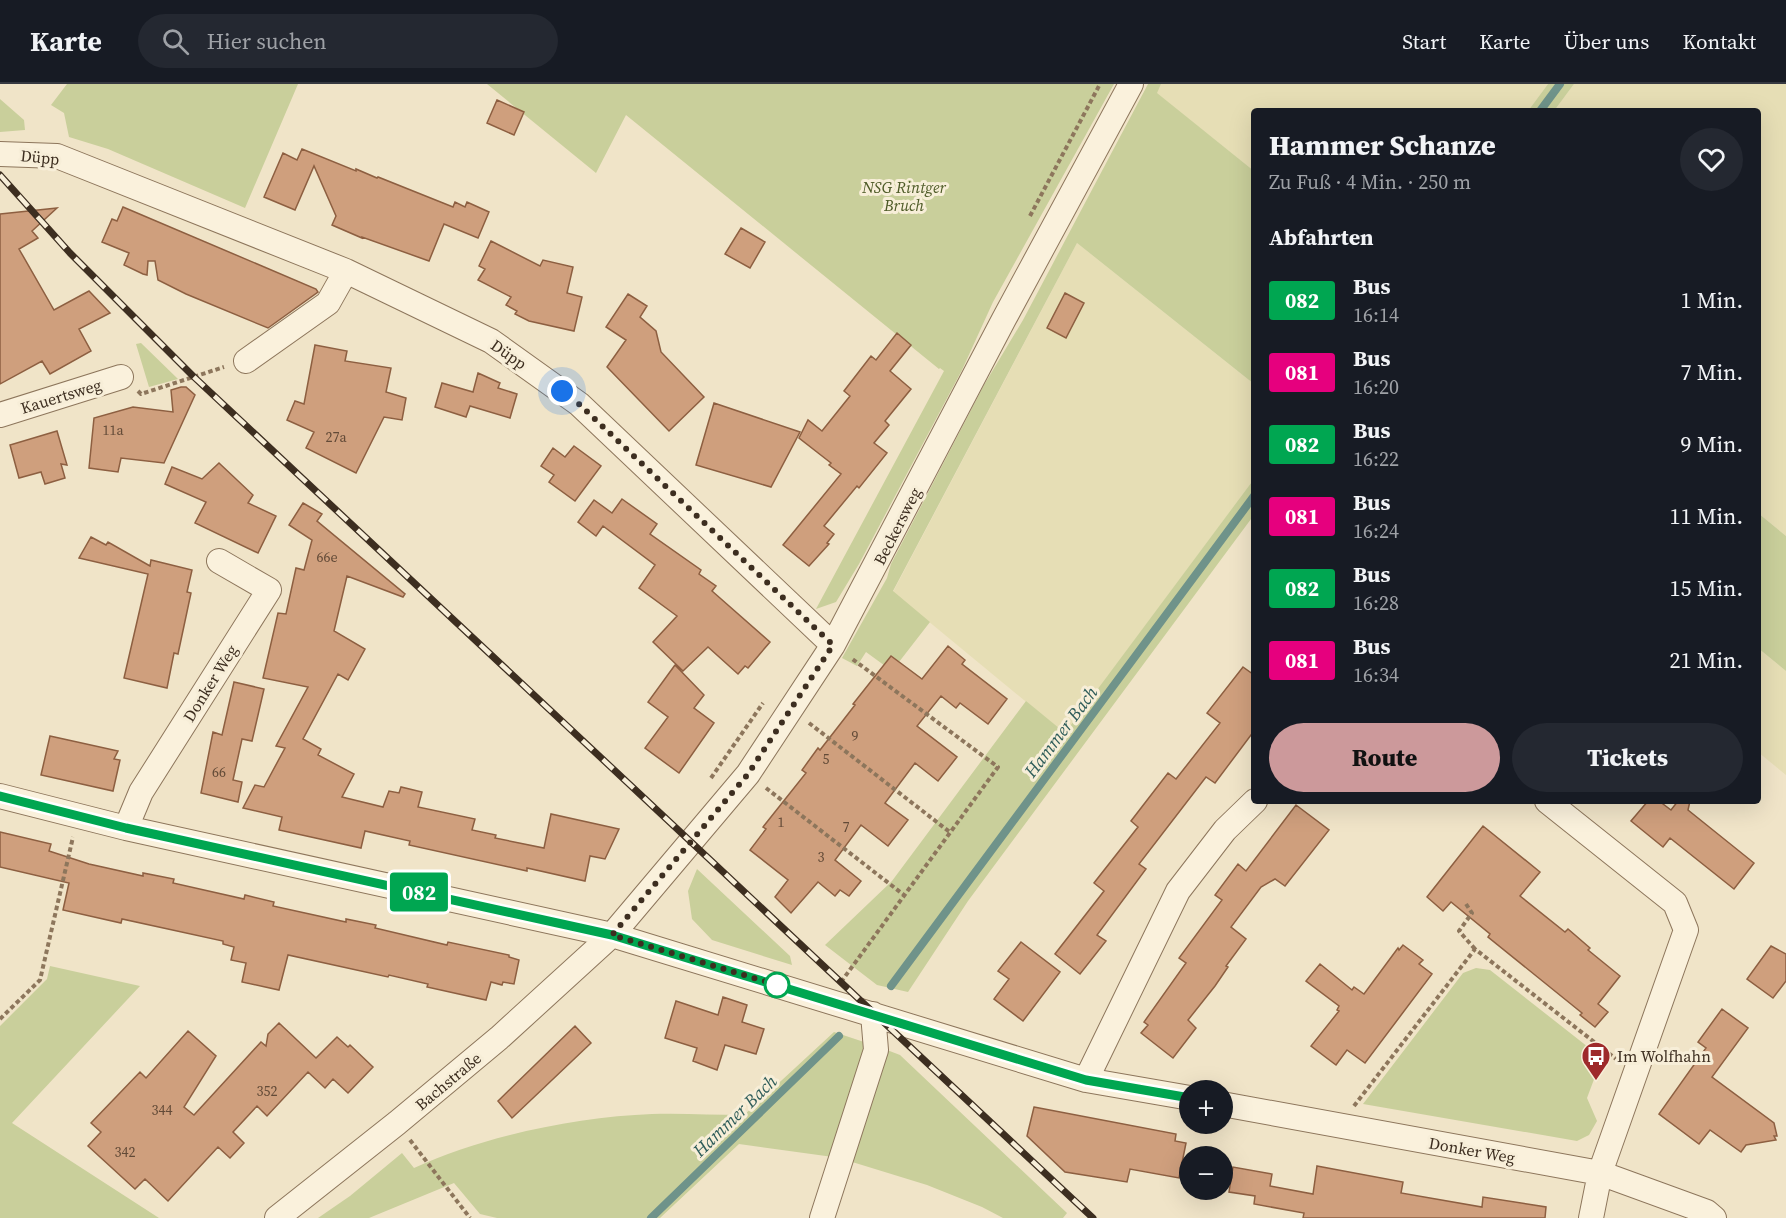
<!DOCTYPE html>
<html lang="de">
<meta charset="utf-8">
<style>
:root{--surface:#171b24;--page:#242831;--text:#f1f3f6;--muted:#9ea1a6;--line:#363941;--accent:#cc999b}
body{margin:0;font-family:"Source Serif 4",serif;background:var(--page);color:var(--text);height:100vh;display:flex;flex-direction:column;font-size:22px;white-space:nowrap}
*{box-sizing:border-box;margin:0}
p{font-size:20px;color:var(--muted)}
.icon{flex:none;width:33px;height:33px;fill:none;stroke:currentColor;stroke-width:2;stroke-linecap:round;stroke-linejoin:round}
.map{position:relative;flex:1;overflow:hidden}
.drawer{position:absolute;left:1251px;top:24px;width:510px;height:696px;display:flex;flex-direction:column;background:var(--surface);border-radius:6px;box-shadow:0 6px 24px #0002}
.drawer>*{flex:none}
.badge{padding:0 12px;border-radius:4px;font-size:21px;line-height:39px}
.fabs{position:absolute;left:1179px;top:996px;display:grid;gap:12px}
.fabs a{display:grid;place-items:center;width:54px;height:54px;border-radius:50%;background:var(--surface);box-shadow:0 6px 24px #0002;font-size:30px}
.you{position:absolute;width:30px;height:30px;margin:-15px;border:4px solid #fff;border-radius:50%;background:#1a73e8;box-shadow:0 0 0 9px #1a73e833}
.map>.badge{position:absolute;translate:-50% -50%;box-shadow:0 0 0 3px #fff}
h2{padding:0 18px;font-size:22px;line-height:54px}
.round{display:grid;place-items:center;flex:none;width:63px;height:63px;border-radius:32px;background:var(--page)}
.head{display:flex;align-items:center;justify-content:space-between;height:102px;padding:0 18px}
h1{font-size:28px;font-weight:800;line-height:45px}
.cta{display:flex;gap:12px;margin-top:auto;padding:12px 18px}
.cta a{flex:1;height:69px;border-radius:36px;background:var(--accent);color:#111;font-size:24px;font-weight:800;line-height:69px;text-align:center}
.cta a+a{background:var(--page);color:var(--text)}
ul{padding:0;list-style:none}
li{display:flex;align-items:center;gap:18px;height:72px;padding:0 18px}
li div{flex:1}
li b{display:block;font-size:22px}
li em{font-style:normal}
li .badge{min-width:66px;font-weight:700;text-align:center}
header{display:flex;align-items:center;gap:36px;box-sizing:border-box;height:84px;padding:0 30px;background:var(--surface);border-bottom:2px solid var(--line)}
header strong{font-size:28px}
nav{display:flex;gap:33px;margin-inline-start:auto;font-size:21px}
.search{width:420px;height:54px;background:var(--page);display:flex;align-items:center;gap:15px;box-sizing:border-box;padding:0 21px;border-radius:33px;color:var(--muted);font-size:22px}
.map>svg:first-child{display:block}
</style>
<header>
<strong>Karte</strong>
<div class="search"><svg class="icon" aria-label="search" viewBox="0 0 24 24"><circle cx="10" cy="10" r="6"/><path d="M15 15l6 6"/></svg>Hier suchen</div>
<nav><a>Start</a><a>Karte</a><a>Über uns</a><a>Kontakt</a></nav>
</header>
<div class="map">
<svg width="1786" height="1134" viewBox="0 0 1786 1134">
<rect width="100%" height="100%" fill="#f0e4c8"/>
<!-- farmland -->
<path fill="#e6deb5" d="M1161,0H1548L1528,27H1254V87L1156,9Z
M1574,0H1786V452L1758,429V27H1554Z
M1077,159L1254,300V395L1065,650L893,508Z
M1758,564L1786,587V691L1758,668Z"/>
<!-- green -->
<path fill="#c9cf9b" d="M67,0H298L245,124L108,65L69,53L64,29L51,21Z
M487,0H1114L993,218L962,286L859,480L836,518L816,525L944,287L940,284L939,285L626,31L596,89Z
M1148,0H1161L1157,9L1254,87V300L1077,159L893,507L930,538L892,587L866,568L857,582L842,574L887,494L891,480L984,301L1023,236Z
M1548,0H1574L1554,27H1528Z
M0,15L24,36L25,46L0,48Z
M141,259L178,295L149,303L136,260Z
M1254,395V431L968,817L908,908L877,901L825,861L892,797L1026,617L1065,649Z
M1758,429L1786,452V587L1758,564Z
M697,785L790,872L792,881L712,856L692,835L688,807Z
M50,882L140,902L12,1039L159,1134H0V942L47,895Z
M1476,884L1490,886L1602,974L1587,1014L1597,1037L1589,1051L1577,1057L1363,1020L1463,889Z
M834,948L870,960L833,1073L739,1060L660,1134H497L480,1130L454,1099L369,1134H318L350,1112L402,1069L414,1084C483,1052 576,1033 652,1030C682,1029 713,1031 744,1031Z
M887,966L900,971L1067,1129L1063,1134H1003L982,1123L927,1101L849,1077Z"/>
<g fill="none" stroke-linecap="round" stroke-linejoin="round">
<!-- stream -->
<path stroke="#6f938a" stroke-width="8" d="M1540,27L1560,0
M891,902L1254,412
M651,1134L839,952"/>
</g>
<!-- building -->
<path fill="#cf9f7d" stroke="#8d5f41" stroke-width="1.5" d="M497,16L524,28L514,51L487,39Z
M302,65L356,87V85L377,94L378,93L453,123L455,118L465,123L467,118L489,128L478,154L444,140L429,177L362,153V154L332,141L336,132L314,82L295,126L264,113L283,69L297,76Z
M123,123L316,205L318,208L268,244L186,210L158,196L155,177H148L147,191L143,190L124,181L129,169L102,158L112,135L117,137Z
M57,124L32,147L38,154L19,165L54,226L89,207L110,229L79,245L91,267L50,290L42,277L0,300V130Z
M741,144L765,158L750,184L725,170Z
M491,157L540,182L543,176L573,183L567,209L582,213L574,247L529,237L515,230L517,227L506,221L511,213L478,196L485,185L479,182Z
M1065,209L1084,219L1066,254L1047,244Z
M628,210L647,222L640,233L656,247L661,268L704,313L669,347L607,283L626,256L606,243Z
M897,249L911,261L890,287L911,305L885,337L889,341L874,359L887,369L859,404L857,402L824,442L834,450L827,459L829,460L809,482L783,461L841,390L829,381L831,379L799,354L808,336L822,347L850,312L844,307L871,272L876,276Z
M315,261L347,267L345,277L391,284L386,308L406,314L402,336L384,333L356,389L306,364L314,348L287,336L295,317L304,320Z
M478,289L500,299L498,304L517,310L510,334L470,322L466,333L435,323L442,299L473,308Z
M181,303H186L195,311L164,379L121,374L118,388L89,384L94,334L133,323L173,328L171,306Z
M714,319L800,348L771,403L696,381Z
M57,347L67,381L61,380L65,394L45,400L41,388L19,394L10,361Z
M574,362L601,382L575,417L549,398L554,391L541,382L553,364L565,373Z
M219,379L253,411L248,419L276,432L258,469L195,439L206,418L165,400L172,383L202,395Z
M622,415L657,440L650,450L701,486L699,490L716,502L712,507L770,558L748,584L745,582L738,590L708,563L683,587L653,558L677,532L639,504L655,481L603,442L596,452L578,438L594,416L612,429Z
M303,419L322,430L317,437L405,510L403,513L347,492L334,547L365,565L348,596L338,590L303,655L321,665L318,671L354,690L342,713L383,723L389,707L399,709L401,703L422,708L418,723L475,735L472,746L496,751L495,754L544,764L551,730L619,745L605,775L590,772L585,797L527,784V787L409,761L410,757L365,747L361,764L279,746L282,733L243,724L255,701L264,703L285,664L276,662L308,603L263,594L278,529L286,530L296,484L304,486L312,456L289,441Z
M91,453L106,461L108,458L150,482L151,476L192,486L187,508L191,509L178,570L174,569L167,604L124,594L148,490L79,474Z
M948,562L965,576L962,580L1007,615L988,640L960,619L956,624L941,612L917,642L957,673L938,697L915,679L885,719L908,736L888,762L861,741L835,776L861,797L849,812L840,806L835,812L818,798L791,829L775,813L788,796L750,766L766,745L763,743L806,689L802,686L818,664L820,666L855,621L853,620L891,572L922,595Z
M675,581L704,611L694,624L714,639L679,689L645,664L668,633L648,618Z
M1243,583L1254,591V647L1215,699L1206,693L1139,780L1146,785L1097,851L1106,857L1080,890L1055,870L1104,807L1094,799L1138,743L1131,737L1168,689L1176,695L1220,639L1207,629Z
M234,598L264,605L252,657L242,655L233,696L242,698L238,718L201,709L213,648L222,651Z
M50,652L118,667L114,675L120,676L113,707L41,691Z
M1648,717H1659L1671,726L1678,717H1690L1688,726L1754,779L1734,805L1670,754L1663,763L1631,737Z
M1296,721L1329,746L1285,802L1275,795L1261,803L1231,843L1246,855L1226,882L1228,883L1215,902L1188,936L1196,944L1173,974L1141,949L1148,941L1144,938L1186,879L1179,874L1222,816L1215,811L1238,780L1246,787Z
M1483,742L1540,788L1520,812L1565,848L1568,845L1590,864L1588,866L1620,892L1598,920L1608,928L1595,943L1580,931L1582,929L1488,853L1490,850L1451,818L1443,827L1427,813Z
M0,748L51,760L49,767L89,780L143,792V789L174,795L173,799L244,815L245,811L274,818L273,822L346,838V835L376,841L375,844L447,861L448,858L509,871V873L519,876L514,900L503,898L502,901L491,898L486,916L427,903L428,900L389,891L388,893L288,871L279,906L242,898L246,879L231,876L234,863L223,860V857L122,835L121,839L63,826L69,799L0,783Z
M1021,858L1060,888L1023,937L994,915L1009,895L998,887Z
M1403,861L1423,876L1419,880L1432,890L1365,979L1347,966L1336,981L1311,962L1339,927L1337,926L1339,922L1306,897L1320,880L1352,906L1354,903L1364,910L1398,864L1399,866Z
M1771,862L1786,870V897L1773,914L1747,895Z
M723,913L747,921L742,938L764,945L756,970L725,961L717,986L693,977L697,964L665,954L676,917L718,931Z
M1722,925L1748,944L1712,993L1774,1039L1777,1052H1774L1776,1056L1746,1061L1741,1068L1710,1046L1699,1060L1659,1030L1706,964L1698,958Z
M279,939L316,974L337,953L348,963L350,961L373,983L348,1009L333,995L325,1004L308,988L267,1032L257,1022L233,1048L244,1059L230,1074L218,1063L168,1117L145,1095L135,1105L88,1062L101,1048L91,1039L140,988L146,994L188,947L216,972L184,1023L194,1031L261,958L266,962L268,950Z
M575,942L591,959L512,1034L498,1017Z
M1034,1023L1176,1050L1175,1057L1186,1059L1179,1094L1130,1085L1127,1098L1065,1088L1027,1052Z
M1317,1082L1403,1098L1401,1109L1482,1123L1483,1113L1546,1123L1545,1134H1303L1304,1129L1254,1120L1255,1112L1229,1108L1233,1083L1272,1090L1270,1102L1313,1110Z"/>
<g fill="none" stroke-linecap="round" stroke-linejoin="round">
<!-- minor casing -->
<g stroke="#8d765c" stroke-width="26">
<path id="minor" d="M0,70L57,72L346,187L491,257L579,320L833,561
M246,277L328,219L346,187
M0,331L121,293
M0,712L126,744L612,851L1086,996L1190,1014
M1547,717L1675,819L1686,846L1600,1089L1591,1134
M126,744L141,708L269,506L219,477
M1086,996L1178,807L1225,746L1255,717
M1222,1020L1600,1089L1707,1128L1714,1134
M277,1134L397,1039L499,954L612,851L748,690L833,561L1004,235L1131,0
M822,1134L876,966L873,930"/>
</g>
<!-- path -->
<path stroke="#8d765c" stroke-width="4" stroke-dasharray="4.5 3" stroke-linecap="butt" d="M1030,132L1100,0
M138,307L141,310L224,283
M809,639L951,749
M711,694L763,619
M766,704L904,811
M1466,820L1472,829L1459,847L1475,865
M841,898L998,683L851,574
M0,935L40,896L73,753
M1354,1022L1475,865L1616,975
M410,1056L470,1134"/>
<!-- minor -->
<use href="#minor" stroke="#faf1dc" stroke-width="24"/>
<!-- rail casing -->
<g stroke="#3d2e20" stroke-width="7">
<path id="rail" d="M0,91L70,169L194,293L1093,1134"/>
</g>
<!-- rail -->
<use href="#rail" stroke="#f7eed8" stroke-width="4.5" stroke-dasharray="14" stroke-linecap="butt"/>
</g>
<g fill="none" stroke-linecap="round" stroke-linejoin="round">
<!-- line casing -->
<g stroke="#fff" stroke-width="14">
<path id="line" d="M0,712L126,744L612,851L1086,996L1190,1014"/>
</g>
<!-- line -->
<use href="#line" stroke="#00a651" stroke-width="9"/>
<!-- walk -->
<path stroke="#3d2e20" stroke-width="6" stroke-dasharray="0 10.8" d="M562,307L579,320L833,561L748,690L612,851L777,901"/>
</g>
<!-- icons -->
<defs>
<g id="bus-pin" transform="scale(1.5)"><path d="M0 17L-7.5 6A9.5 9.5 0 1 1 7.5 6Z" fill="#9e2a2b" stroke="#f7eed8"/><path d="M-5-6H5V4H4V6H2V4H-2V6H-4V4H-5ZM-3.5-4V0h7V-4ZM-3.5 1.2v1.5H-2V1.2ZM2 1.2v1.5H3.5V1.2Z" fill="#fff"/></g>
</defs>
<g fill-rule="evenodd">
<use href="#bus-pin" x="1596" y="972"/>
</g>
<!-- markers -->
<circle fill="#fff" stroke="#00a651" stroke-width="3" cx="777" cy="901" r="12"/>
<g text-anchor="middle" stroke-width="6" stroke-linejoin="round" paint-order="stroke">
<!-- number labels -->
<g font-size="14" fill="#624a37">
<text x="113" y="351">11a</text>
<text x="336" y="358">27a</text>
<text x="327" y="478">66e</text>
<text x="855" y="657">9</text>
<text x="826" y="680">5</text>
<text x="219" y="693">66</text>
<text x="781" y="743">1</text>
<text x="846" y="748">7</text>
<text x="821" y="778">3</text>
<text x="267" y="1012">352</text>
<text x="162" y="1031">344</text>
<text x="125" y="1073">342</text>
</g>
<!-- street labels -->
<g font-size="16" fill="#3d2e20" stroke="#f7eed8">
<text transform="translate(40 73) rotate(6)" y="6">Düpp</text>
<text transform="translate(509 270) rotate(35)" y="6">Düpp</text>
<text transform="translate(61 312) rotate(-17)" y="6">Kauertsweg</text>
<text transform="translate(897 442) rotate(-63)" y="6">Beckersweg</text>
<text transform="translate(210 599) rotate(-58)" y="6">Donker Weg</text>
<text transform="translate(448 997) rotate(-40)" y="6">Bachstraße</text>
<text transform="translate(1472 1066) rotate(10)" y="6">Donker Weg</text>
</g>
<!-- park labels -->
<g font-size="16" font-style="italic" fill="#4d5a26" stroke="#f7eed8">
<text x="904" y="109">NSG Rintger<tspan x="904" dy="18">Bruch</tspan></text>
</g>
<!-- poi labels -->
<g font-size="16" fill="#3d2e20" stroke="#f7eed8" text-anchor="start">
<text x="1617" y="978">Im Wolfhahn</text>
</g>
<!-- water labels -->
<g font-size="18" font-style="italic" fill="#2f5d5a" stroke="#f7eed8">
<text transform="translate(1061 648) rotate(-53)" y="6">Hammer Bach</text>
<text transform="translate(735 1032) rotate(-44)" y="6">Hammer Bach</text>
</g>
</g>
</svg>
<div class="fabs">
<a>+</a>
<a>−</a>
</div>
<div class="you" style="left:562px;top:307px"></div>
<b class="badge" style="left:419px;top:808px;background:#00a651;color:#fff">082</b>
<section class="drawer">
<div class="head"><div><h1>Hammer Schanze</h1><p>Zu Fuß · 4 Min. · 250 m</p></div><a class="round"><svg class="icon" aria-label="heart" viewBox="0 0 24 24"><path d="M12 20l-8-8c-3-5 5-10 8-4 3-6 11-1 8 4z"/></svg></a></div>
<h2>Abfahrten</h2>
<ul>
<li><span class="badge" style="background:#00a651;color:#fff">082</span><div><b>Bus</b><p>16:14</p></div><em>1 Min.</em></li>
<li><span class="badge" style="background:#e6007e;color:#fff">081</span><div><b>Bus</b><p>16:20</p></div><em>7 Min.</em></li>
<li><span class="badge" style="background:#00a651;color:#fff">082</span><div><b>Bus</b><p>16:22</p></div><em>9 Min.</em></li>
<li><span class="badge" style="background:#e6007e;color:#fff">081</span><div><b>Bus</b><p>16:24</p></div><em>11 Min.</em></li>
<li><span class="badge" style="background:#00a651;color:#fff">082</span><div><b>Bus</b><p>16:28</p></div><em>15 Min.</em></li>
<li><span class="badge" style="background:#e6007e;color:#fff">081</span><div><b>Bus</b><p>16:34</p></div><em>21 Min.</em></li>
</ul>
<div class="cta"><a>Route</a><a>Tickets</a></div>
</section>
</div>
